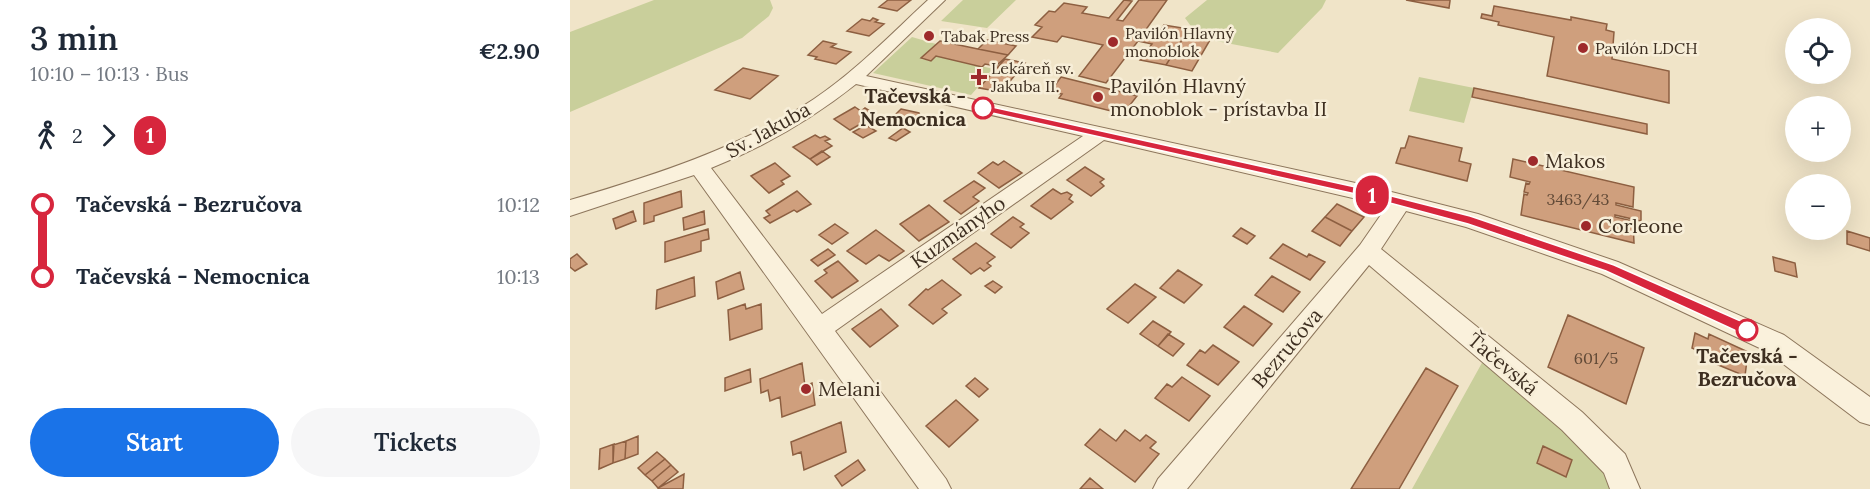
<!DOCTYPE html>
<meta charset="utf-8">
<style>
:root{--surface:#fff;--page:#f6f6f7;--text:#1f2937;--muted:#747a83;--accent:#1a73e8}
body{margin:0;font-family:Lora,serif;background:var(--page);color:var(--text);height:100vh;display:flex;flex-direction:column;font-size:22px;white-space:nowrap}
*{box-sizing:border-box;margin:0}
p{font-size:20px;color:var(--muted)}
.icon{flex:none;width:33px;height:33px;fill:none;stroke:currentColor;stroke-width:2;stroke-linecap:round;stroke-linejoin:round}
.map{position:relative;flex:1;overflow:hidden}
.drawer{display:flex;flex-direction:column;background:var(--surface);width:570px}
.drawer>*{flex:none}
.badge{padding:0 12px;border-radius:20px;font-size:21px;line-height:39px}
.buttons{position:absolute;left:1215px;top:18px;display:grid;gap:12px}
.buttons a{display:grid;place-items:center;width:66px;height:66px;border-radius:50%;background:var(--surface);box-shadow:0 6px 24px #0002;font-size:30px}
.map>.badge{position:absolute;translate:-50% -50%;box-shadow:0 0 0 3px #fff}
.legs{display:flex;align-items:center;gap:9px;height:66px;padding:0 30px;font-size:20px}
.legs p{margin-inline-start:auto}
.summary{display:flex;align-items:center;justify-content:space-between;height:102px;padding:0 30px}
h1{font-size:33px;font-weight:600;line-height:45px}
.button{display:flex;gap:12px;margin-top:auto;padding:12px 30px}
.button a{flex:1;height:69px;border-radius:36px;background:var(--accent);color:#fff;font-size:24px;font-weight:600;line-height:69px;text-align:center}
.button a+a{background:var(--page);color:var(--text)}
ul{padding:0 30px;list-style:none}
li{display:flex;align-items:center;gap:21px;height:72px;font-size:22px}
li i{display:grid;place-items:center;width:9px;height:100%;margin:0 8px;background:currentColor}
li i::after{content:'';width:15px;height:15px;margin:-8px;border:4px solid;border-radius:50%;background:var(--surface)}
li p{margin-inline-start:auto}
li:first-child i{background:linear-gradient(#0000 50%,currentColor 0)}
li:last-child i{background:linear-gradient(currentColor 50%,#0000 0)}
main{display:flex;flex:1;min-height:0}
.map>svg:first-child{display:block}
</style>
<main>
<section class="drawer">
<div class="summary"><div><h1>3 min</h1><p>10:10 – 10:13 · Bus</p></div><b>€2.90</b></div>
<div class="legs"><svg class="icon" aria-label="walk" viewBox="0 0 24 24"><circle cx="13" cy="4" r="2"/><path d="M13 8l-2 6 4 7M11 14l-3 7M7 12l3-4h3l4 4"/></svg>2<svg class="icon" aria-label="forward" viewBox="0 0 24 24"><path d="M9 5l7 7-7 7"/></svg><b class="badge" style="background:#d7263d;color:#fff">1</b></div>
<ul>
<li><i style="color:#d7263d"></i><b>Tačevská - Bezručova</b><p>10:12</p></li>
<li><i style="color:#d7263d"></i><b>Tačevská - Nemocnica</b><p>10:13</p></li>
</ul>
<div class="button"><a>Start</a><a>Tickets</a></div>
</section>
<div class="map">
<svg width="1300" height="489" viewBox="0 0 1300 489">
<rect width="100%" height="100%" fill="#f0e4c8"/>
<!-- green -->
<path fill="#c9cf9b" d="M84,0H200L203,8L199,16L172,38L0,112V32Z
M393,0H446L417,28L371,21Z
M637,0H756L752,8L708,53L620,36L623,29L615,18Z
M342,37L366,44L351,59L361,61L366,56L424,69L401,95L303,73Z
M849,77L904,88L894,123L839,111Z
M918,352L1055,489H842Z"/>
<!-- building -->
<path fill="#cf9f7d" stroke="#8d5f41" stroke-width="1.5" d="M318,0H341L327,11L309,7Z
M554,0L562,1L547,20L553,21L569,0H597L572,35L585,38L594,25L619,29L596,65L570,60L582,44L568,41L536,83L509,76L533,45L492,36L487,42L462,37L472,27L465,25L479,11L485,12L494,3L517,7L512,13L539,18Z
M836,0H880V1L879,8Z
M924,6L1001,20V17L1037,24L1036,30L1044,32L1042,59L1099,71V103L977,76L984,37L928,25L929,22L911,18L912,14L922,16Z
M303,18L308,20L305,22L314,24L299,36L277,31L292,19L300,21Z
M615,35L640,40L622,71L596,65Z
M417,40L446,46L438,55L408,49Z
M253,41L266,44L261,47L281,52L266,64L245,59L247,57L238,55Z
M370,41L408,49L438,55L426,66L415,64L412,67L366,56L361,61L351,58Z
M435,59L455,63L431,92L409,88Z
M173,68L208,76L180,99L145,90Z
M491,77L567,96L553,114L489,98L492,94L480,92Z
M904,88L1077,124V134L902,97Z
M285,107L291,111L295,108L300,111L295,114L301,118L280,130L264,119Z
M331,109L349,113L350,115L339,127L317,123Z
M296,125L306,131L293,138L283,132Z
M333,128L340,132L326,141L319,138Z
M245,135L250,138L255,136L260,139L255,141L262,146L240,159L223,147Z
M839,136L892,148L889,161L901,164L897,181L826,163L831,148H835Z
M252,151L260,157L247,165L240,159Z
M943,159L1064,187L1063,207L1046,203V205L1071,211V221L1045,215V217L1063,221L1064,243L951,215L954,194L957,195L958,193L954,192L956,183L959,184L960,182L940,177Z
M434,161L452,173L429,188L408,173L423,162L428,165Z
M205,163L220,176L211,181L214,184L199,193L181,176Z
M515,167L534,179L530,182L534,186L521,196L497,180Z
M404,181L415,188L403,197L409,201L391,214L374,201Z
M483,189L491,194L497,192L502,195L499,199L503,202L481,219L461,206Z
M111,191L112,207L84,216V221L74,224V203Z
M227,191L241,204L227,212L224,210L200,223L194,218L200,215L196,211Z
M767,204L794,217L782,231L755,217Z
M359,205L379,222L349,241L330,224Z
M63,211L66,221L46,229L43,219Z
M134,211L135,224L114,230L113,218Z
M443,217L454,224L450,227L459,233L441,248L421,234Z
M755,217L782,231L770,246L742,231Z
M265,224L278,233L262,244L249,235Z
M671,228L685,236L677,244L663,236Z
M138,229L139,239L131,241V251L95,262V242Z
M306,230L334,251L319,261L309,255L296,264L277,251Z
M1277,231L1300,238V251L1277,244Z
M406,243L425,257L417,263L421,266L414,271L410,268L401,274L383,259Z
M713,244L737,257L739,254L755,262L740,280L700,258Z
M258,249L265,255L248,266L241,260Z
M7,254L17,264L5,271L0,267V259Z
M1203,257L1225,263L1227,277L1205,271Z
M268,261L288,281L262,298L245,281L257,273L254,270Z
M608,270L632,285L614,303L590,288Z
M170,272L174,289L148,299L146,282Z
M702,276L730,292L713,312L685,295Z
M124,277L125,296L86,309L87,290Z
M372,280L391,295L372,309L377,313L363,324L339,305L356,289L358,290Z
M423,281L432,287L425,293L415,286Z
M565,284L586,297L558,323L537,309Z
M175,304L176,309L191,304L192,329L160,340L158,310Z
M674,306L702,324L683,346L654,327Z
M311,309L328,326L300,347L282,329Z
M998,315L1074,348L1056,404L978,367Z
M583,321L601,332L588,346L570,334Z
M1125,333L1138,339L1139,334L1178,352L1175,376L1141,362L1142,357L1122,348Z
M598,334L614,344L603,356L588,346Z
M643,345L669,362L648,385L617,365L630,350L635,353Z
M232,363L235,386L242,383L245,405L212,417L210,397L200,401L198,390L191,393L190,379Z
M856,368L888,386L829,489H781Z
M180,369L181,382L155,391V378Z
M612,377L640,396L619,421L585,398L597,384L602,387Z
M405,378L418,389L409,397L396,386Z
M386,400L408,420L379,447L356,426Z
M271,422L276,452L234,470L231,452L223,455L221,442Z
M530,429L546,441L555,430L570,441L576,435L586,442L580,448L589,454L565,482L515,445Z
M68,436V454L55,459L56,441Z
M56,441L55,459L43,463V445Z
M44,444L43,463L29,469L30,449Z
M973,446L1002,460L996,477L967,463Z
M87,452L95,459L75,475L68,468Z
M95,459L101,465L82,481L75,475Z
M288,460L295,470L272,486L265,476Z
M101,465L108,472L88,488L82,481Z
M114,474L113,489H88V488Z
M520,478L533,489H510Z"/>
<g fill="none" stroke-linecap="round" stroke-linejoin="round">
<!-- minor casing -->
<g stroke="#8d765c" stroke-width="2">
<path id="minor" d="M358,0H375L296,76L790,184L908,214L1048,262L1214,335L1300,397V425L1290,422L1196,351L1032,274L896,227L836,211L811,249L1012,412L1055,454L1070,489H1040L1034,473L992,430L799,265L617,489H583L588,479L790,245L817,206L534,140L265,331L376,479L381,489H349L124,175L0,216V200C85,175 170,148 244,99C286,71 321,34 358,0ZM286,84L513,136L252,314L141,168C194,147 242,119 286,84Z"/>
</g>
<!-- minor -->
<use href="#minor" fill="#faf1dc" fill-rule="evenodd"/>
</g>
<!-- line-1 -->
<path fill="#d7263d" stroke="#fff" stroke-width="1.5" d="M413,105L790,188L900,216L1044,265L1182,326L1184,330L1182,334H1173L1036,271L898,224L790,195L409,110L408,108Z"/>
<!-- markers -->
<g fill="#9e2a2b" stroke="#f7eed8" stroke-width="2">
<circle cx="359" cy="36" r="6"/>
<circle cx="543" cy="42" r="6"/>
<circle cx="1013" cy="48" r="6"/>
<path d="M406 68h6v6h6v6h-6v6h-6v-6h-6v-6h6z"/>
<circle cx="528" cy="97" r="6"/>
<circle cx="963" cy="161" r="6"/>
<circle cx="1016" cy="226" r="6"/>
<circle cx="236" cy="389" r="6"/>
</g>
<g fill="#fff" stroke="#d7263d" stroke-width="3">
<circle cx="413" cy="108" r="10"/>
<circle cx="1177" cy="330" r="10"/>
</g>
<g text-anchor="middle" stroke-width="5" stroke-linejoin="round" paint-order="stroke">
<!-- far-poi labels -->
<g font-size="16" fill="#3d2e20" stroke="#f7eed8" text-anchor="start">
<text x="555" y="39">Pavilón Hlavný<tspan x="555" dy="18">monoblok</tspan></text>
<text x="371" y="42">Tabak Press</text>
<text x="1025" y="54">Pavilón LDCH</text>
<text x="421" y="74">Lekáreň sv.<tspan x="421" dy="18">Jakuba II.</tspan></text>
</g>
<!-- number labels -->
<g font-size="16" fill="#624a37">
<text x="1008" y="205">3463/43</text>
<text x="1026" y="364">601/5</text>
</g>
<!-- poi labels -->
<g font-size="20" fill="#3d2e20" stroke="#f7eed8" text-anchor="start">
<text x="540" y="93">Pavilón Hlavný<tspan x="540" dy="23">monoblok - prístavba II</tspan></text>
<text x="975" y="168">Makos</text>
<text x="1028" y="233">Corleone</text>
<text x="248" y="396">Melani</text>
</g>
<!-- stop labels -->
<g font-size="20" font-weight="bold" fill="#3d2e20" stroke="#f7eed8" text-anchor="end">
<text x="396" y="103">Tačevská -<tspan x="396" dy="23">Nemocnica</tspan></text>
<text x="1177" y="363" text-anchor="middle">Tačevská -<tspan x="1177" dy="23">Bezručova</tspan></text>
</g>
<!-- street labels -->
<g font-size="20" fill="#3d2e20" stroke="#f7eed8">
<text transform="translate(198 130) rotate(-29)" y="7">Sv. Jakuba</text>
<text transform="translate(388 232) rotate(-35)" y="7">Kuzmányho</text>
<text transform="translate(717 348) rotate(-50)" y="7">Bezručova</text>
<text transform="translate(933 364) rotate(40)" y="7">Ťačevská</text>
</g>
</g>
</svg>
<div class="buttons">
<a><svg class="icon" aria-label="locate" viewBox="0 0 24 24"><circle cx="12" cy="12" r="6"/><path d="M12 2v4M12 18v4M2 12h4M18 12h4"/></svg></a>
<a>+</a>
<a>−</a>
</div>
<b class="badge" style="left:802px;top:195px;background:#d7263d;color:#fff">1</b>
</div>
</main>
